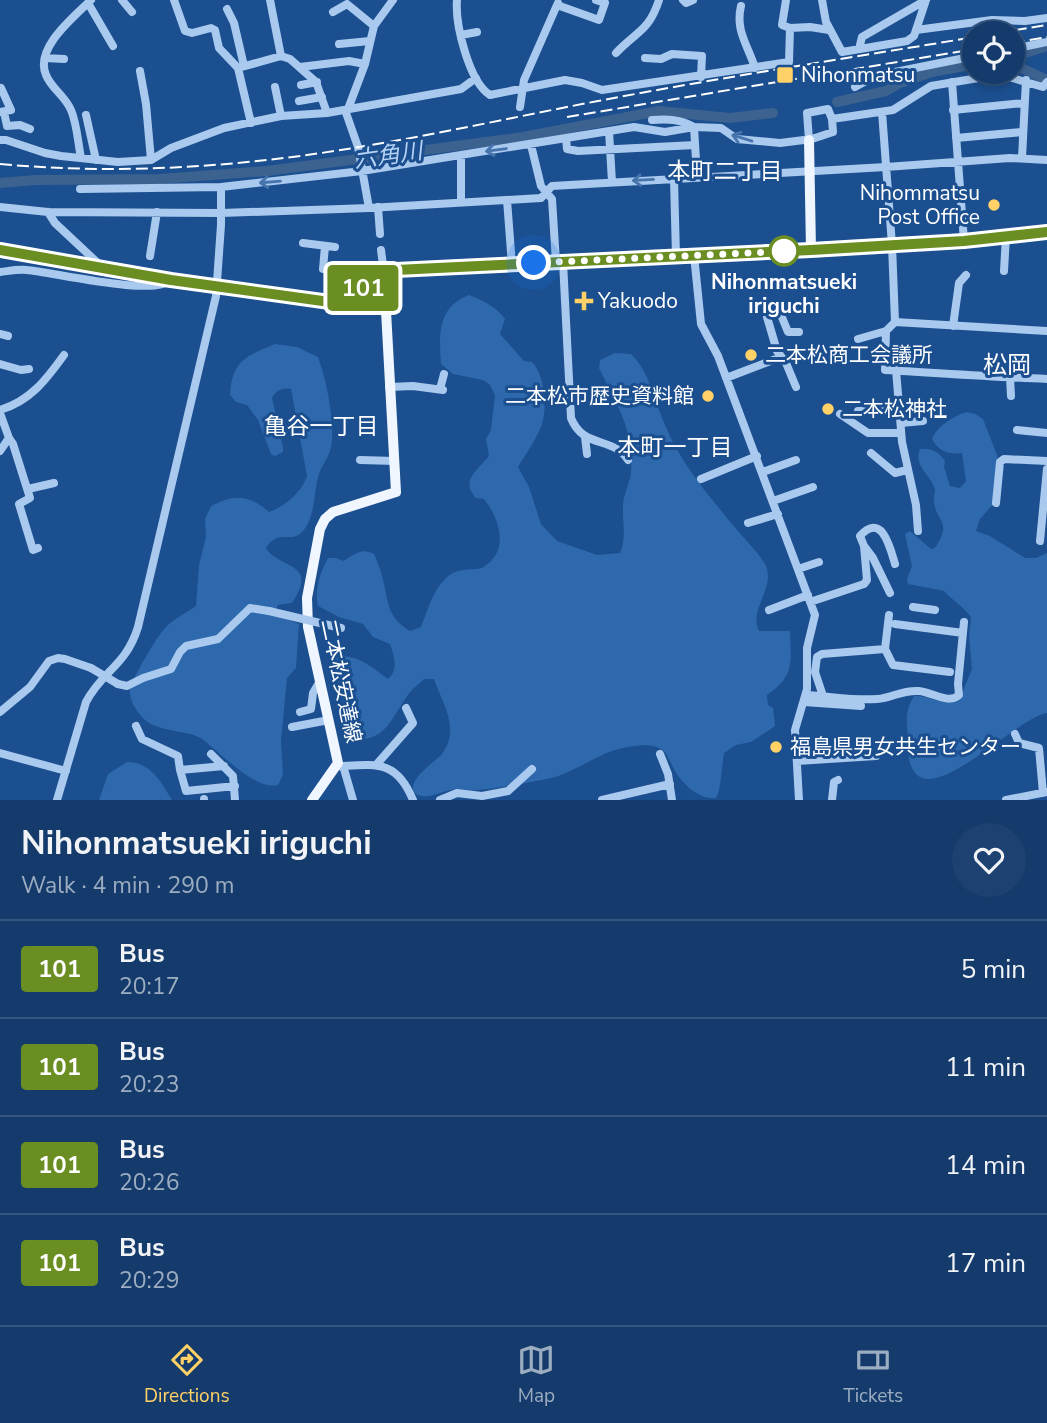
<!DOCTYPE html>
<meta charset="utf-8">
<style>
:root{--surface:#143b6b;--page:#1d4271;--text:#f1f3f6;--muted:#9dadc1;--line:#33557e;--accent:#ffd166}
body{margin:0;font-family:"Nunito Sans","Noto Sans JP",sans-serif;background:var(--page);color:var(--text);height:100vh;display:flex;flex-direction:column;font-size:26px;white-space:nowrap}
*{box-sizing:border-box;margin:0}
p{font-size:23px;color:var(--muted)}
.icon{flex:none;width:38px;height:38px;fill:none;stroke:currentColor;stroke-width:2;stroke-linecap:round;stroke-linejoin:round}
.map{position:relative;height:800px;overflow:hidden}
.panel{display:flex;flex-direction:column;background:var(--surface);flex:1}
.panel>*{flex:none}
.badge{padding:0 14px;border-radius:5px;font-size:24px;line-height:46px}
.tools{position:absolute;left:962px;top:21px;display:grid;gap:14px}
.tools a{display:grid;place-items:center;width:63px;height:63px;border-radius:50%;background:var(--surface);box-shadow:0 4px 10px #0003,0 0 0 2px var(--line);font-size:35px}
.you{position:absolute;width:35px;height:35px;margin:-18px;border:5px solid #fff;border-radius:50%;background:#1a73e8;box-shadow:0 0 0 10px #1a73e833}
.map>.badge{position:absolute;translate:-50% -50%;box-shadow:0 0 0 4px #fff}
.round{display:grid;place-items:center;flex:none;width:74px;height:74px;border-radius:37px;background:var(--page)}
.headline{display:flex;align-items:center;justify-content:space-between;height:119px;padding:0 21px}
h1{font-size:33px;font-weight:700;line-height:52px}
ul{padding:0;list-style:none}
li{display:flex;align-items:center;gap:21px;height:98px;padding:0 21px;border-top:2px solid var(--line)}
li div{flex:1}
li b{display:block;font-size:26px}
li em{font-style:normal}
li .badge{min-width:77px;font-weight:700;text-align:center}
.dock{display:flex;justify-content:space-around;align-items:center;height:98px;border-top:2px solid var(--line);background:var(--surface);font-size:19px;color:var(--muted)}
.dock a{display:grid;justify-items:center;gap:4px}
.dock .current{color:var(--accent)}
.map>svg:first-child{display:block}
</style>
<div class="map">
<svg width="1047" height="800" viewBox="0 0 1047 800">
<rect width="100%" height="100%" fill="#1b4f8f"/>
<!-- green -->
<path fill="#2e69ad" d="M469,295C484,301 495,306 505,319L500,334L524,361L532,362C545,375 548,410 541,427C535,441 526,454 518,467L529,487L541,524L557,541L597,555L620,553C627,536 622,522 623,504C624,493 630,483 631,472C634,428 617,406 599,368L600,360L615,353L631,354C651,374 654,400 665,425C682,466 710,497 738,531C746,541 758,552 765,564C777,587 748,609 759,631H790C791,662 795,676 767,695L768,705L773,708L775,726L751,742L736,745L724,753C722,764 721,791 716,798C698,800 680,782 673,767C668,759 667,750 657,747C645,743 626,747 615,750C593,757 573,773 551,778C527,783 502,788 477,790C469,791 459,788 451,790C440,792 426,800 416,794C403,782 436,761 442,754C461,728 442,703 434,679H424C419,684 412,689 408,695C391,718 385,745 350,738L342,698L332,677L330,665L336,656C358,655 371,666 388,679C399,669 394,656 390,644L373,637L363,624L339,617L318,606C314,591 320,572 328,558H336L343,561C354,555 361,547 374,554C377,561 380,568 382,576C389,600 385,616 410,631L421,627C428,610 432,592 445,579C460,564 475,573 485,566C510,549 499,518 484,499L476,498C460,480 477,471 489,456L486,439L491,430L495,395L490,385L483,380L453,374L441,364C439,335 437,307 469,295Z
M275,344L297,347L318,357C326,379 336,424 331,447C329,459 320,466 317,481C314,497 314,520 302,532C291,544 278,528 266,548C278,569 320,561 292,603L278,605L274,614L299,624L296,668L287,678L281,741L283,775L278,785C255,791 220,752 202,739C192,731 161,732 146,721C138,714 128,700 130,688C133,678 157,636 165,628C173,619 186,613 196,606L199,565L206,537L205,519L211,506C234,494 248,494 269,512C284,507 302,492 307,476L291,389C282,388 276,390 272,398L283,447V452L275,456L271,454L258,420L247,405L236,402L230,395C232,361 246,356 275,344Z
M967,412L975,414L983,419L997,455L999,466L995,502L980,519L976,531L990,536L1025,558H1036L1047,553V713C1020,716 940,800 916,774C907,764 908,750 908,738C907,720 904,713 914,696C930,695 944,707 959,701L972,669L969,637L971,617C963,606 953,601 944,591L908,584L907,579L912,566L905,534L910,531L931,549L935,548C953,520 936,523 934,501C933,497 935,494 935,490C932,475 913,467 920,449C931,448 938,451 945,461L944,467L950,486L960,488L966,481L962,453C949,455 938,451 932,439C936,427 955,415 967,412Z
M127,762C151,762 161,782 172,800H99L108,774Z"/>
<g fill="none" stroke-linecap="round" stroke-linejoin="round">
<!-- river -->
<path stroke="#3c6290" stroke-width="10" d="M1013,57L1047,46
M1013,64L1047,80
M837,102L886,91L900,83L932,72L975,64
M0,183L35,180L159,179L267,171L523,137L659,111L730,118L773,113"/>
<!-- minor -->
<path stroke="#a9c9ee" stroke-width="8" d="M122,0L132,12
M174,0L185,31L192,33L211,28L215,30L219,48L238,68L281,56L290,59L316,82L327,113
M270,0L281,56
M457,0C455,24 469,82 490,95L565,80L582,83L602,90L789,62L790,28L810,27L829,30
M683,0L686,3L693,0
M786,0L782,25L790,28
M822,0L826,22L842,52L907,41L914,36L916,30L992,20L1025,21L1047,18
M88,3L113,46
M558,3L557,5L599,20L605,3L596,0
M741,6C735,31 748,45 755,68
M227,9L234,23L244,66
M333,12L347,4L374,26
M916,30L926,0
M461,35L477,32
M339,44L370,41
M859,49L862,37L926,0
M1013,49L1047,42
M616,53C637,31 649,31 659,0
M45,58L64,59
M645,58L661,59L672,54L702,56L701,77
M300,67L349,61L365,64
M238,68L251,123
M140,71L146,104L151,160
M952,82L964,241
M301,85L317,82
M275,87L281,116
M855,87L875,76L975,56
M299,101L322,97
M520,107L524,80L557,5
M348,109L365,64L374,26L393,0
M345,110L358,147L369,208
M953,110L1024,103
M0,112L11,110L1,88
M4,112L7,126L20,125L30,129
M882,112L892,245L895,322L1047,331
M86,115L96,160
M832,119L893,110L931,86L984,77H1009L1043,87L1047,82
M652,120C668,119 680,119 694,127L697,177
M609,131L612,182
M566,138L567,149L578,151L695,145
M956,138L1022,132
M0,140H6L45,153L61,156L118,162L151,160L171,148L224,128L281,116L327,113L461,89L476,78
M531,145L541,186L552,199L556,262
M461,155V202
M81,158C78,143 77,124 71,110C65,96 51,88 46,75C34,48 75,16 91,0
M1022,158L1026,80
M674,179L676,256
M80,189L221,187
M507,200L512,265
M0,207L48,212L221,213L369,208L541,198L552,186L886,167L1010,158L1047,160
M378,207L380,234
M48,212L55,223L101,266
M303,243L335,247
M381,250L384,273
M694,255L701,324L718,356L815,615L807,648V689L795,730L799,800
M150,256L157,212
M563,262L571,418C583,449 613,436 628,460
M323,269L325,246
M1004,271L1006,236
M0,272C9,271 18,269 27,270C52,272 155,297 171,280
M953,326L959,283L966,275
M886,331L885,370C939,373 993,377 1047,379
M0,334L8,336
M858,339L886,331L895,322
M0,364L21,370L29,369
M896,370L902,442L916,505L918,531
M726,378L781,357
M1010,378L1011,396
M389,387L413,386L443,390
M796,387L786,363L777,351L767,317L771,310H779L788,332H799
M440,389L444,374
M0,410C30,401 46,380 64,355
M858,411L900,410
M0,413L9,438L0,451
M840,414L868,433H901
M901,423L923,421
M1017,430L1047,433
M585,437L587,454
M9,438L13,444L30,498L19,504L33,550L38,548
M871,453L895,473L907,470
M360,460L395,461
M763,472L796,460
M701,479L757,456
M28,489L54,483
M773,501L813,487
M996,503L1000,462L1004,459L1047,461
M748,523L778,514
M1040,541L1047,469
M864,546L873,558L890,593
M798,569L819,562
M810,602L864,584L867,580L864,546L860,536C882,512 890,547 895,564
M913,607L935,610
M769,610L808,595
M895,624L963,633
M885,649L893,665L950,672
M118,684L127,686L143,678L171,669L180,652L186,646L218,639L250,608L269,611
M806,695C829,696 854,701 877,699C893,698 900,690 919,691C932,692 949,705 959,695L958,684L964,622
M823,696L815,672L817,657L822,654L885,649L889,615
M804,702L861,706
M0,712L30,687L49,661L58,658L65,659L91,668
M300,712L311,709L313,693L320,681
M136,726L142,739L178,756L180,770
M292,727L329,720
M1015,734L1019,743L1039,748L1043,793
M0,753L66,771
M211,754L233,776L235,800
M660,754L668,774L672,800
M797,761L876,756
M339,764L344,769L353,800
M377,764L413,723L406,708
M224,766L180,770L186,791L235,786
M342,766C378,764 397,761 413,800
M204,799V800
M57,800L86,702C103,670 126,666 138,627L216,296L221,225V187L362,171L634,127L665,132L694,127L721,128L737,139L780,143L812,139L833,132L832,119L828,109L807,113L809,140
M440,800L457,793L482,796L508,791L532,769
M602,800L670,784
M832,800L834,782L838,780
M1006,800L1047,792"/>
<!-- major -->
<path stroke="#f0f6ff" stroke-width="10" d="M809,140L811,250
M0,250L171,280L336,303L345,300L387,271L811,250L964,241L1047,232
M312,800L338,763L308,627L307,598L320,529L325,519L333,512L396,492L386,311L370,283"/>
<!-- rail -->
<path stroke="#fff" stroke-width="2" stroke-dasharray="12 5" stroke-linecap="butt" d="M998,33L1047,25
M1013,43L1047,37
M567,117L975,49
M0,164C119,175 242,167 359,147C439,134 519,116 598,101C723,77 849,58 975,37"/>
<!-- minor-bridge -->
<path stroke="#a9c9ee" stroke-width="8" d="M269,611L341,628
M91,668L118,684"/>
</g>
<!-- one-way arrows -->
<defs><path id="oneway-shaft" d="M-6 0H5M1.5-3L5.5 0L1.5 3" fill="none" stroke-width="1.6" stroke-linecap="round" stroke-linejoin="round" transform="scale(1.75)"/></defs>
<g stroke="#4674ac">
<use href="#oneway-shaft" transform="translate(742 138) rotate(-163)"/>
<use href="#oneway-shaft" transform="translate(496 150) rotate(172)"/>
<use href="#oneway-shaft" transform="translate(643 180) rotate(177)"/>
<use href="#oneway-shaft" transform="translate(270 182) rotate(175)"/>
</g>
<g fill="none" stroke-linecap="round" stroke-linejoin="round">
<!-- line casing -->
<g stroke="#fff" stroke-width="16">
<path id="line" d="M0,250L171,280L337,303C360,297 373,273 396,270L811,250L964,241L1047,232"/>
</g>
<!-- line -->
<use href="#line" stroke="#6b8e23" stroke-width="10"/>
<!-- walk -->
<path stroke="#fff" stroke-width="7" stroke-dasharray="0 12.6" d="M534,263L791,251H784"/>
</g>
<!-- markers -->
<g fill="#ffd166" stroke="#1b4f8f" stroke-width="2.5">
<rect x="776" y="66" width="18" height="18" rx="3.5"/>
<circle cx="994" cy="205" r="7"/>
<path d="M580.5 290.5h7v7h7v7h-7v7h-7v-7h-7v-7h7z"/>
<circle cx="751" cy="355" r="7"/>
<circle cx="708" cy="396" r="7"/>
<circle cx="828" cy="409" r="7"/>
<circle cx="776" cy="747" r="7"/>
</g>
<circle fill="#fff" stroke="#6b8e23" stroke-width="3.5" cx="784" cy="251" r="14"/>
<g text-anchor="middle" stroke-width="6" stroke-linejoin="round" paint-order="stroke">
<!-- poi labels -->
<g font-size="21" fill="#fff" stroke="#1b4f8f" text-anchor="start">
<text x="801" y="82">Nihonmatsu</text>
<text x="980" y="200" text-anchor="end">Nihommatsu<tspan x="980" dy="24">Post Office</tspan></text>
<text x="598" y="308">Yakuodo</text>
<text x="765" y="362">二本松商工会議所</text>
<text x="694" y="403" text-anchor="end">二本松市歴史資料館</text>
<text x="842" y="416">二本松神社</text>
<text x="790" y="754">福島県男女共生センター</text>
</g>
<!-- stop labels -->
<g font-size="21" font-weight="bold" fill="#fff" stroke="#1b4f8f">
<text x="784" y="289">Nihonmatsueki<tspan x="784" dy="24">iriguchi</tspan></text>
</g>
<!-- street labels -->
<g font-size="21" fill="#fff" stroke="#1b4f8f">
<text transform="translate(341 681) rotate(78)" y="7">二本松安達線</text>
</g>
<!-- water labels -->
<g font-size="23" font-style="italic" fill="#b5d3f5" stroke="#1b4f8f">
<text transform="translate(388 155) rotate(-8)" y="8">六角川</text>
</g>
<!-- neighbourhood labels -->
<g font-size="23" fill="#fff" stroke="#1b4f8f">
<text x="725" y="179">本町二丁目</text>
<text x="321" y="434">亀谷一丁目</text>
<text x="675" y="455">本町一丁目</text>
</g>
<!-- quarter labels -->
<g font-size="24" fill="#fff" stroke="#1b4f8f">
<text x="1007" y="373">松岡</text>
</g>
</g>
</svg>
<div class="tools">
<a><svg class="icon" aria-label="locate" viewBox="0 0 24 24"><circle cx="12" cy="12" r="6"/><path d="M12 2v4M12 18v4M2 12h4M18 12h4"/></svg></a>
</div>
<div class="you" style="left:534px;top:263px"></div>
<b class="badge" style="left:363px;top:288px;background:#6b8e23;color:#fff">101</b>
</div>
<section class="panel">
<div class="headline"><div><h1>Nihonmatsueki iriguchi</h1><p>Walk · 4 min · 290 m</p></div><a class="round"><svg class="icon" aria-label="heart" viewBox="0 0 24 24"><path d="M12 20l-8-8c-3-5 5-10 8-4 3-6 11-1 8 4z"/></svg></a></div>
<ul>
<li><span class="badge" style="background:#6b8e23;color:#fff">101</span><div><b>Bus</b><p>20:17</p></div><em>5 min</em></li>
<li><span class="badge" style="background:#6b8e23;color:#fff">101</span><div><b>Bus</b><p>20:23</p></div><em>11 min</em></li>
<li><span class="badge" style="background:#6b8e23;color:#fff">101</span><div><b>Bus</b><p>20:26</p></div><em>14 min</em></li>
<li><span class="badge" style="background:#6b8e23;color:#fff">101</span><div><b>Bus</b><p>20:29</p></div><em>17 min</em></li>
</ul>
</section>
<nav class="dock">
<a class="current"><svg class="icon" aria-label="directions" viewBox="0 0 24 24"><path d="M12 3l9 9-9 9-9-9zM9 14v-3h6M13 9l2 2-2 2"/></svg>Directions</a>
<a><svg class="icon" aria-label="map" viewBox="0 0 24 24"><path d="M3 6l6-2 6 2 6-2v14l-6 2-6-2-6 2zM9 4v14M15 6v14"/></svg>Map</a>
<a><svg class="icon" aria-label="tickets" viewBox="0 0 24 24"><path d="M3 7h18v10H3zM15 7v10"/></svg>Tickets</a>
</nav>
